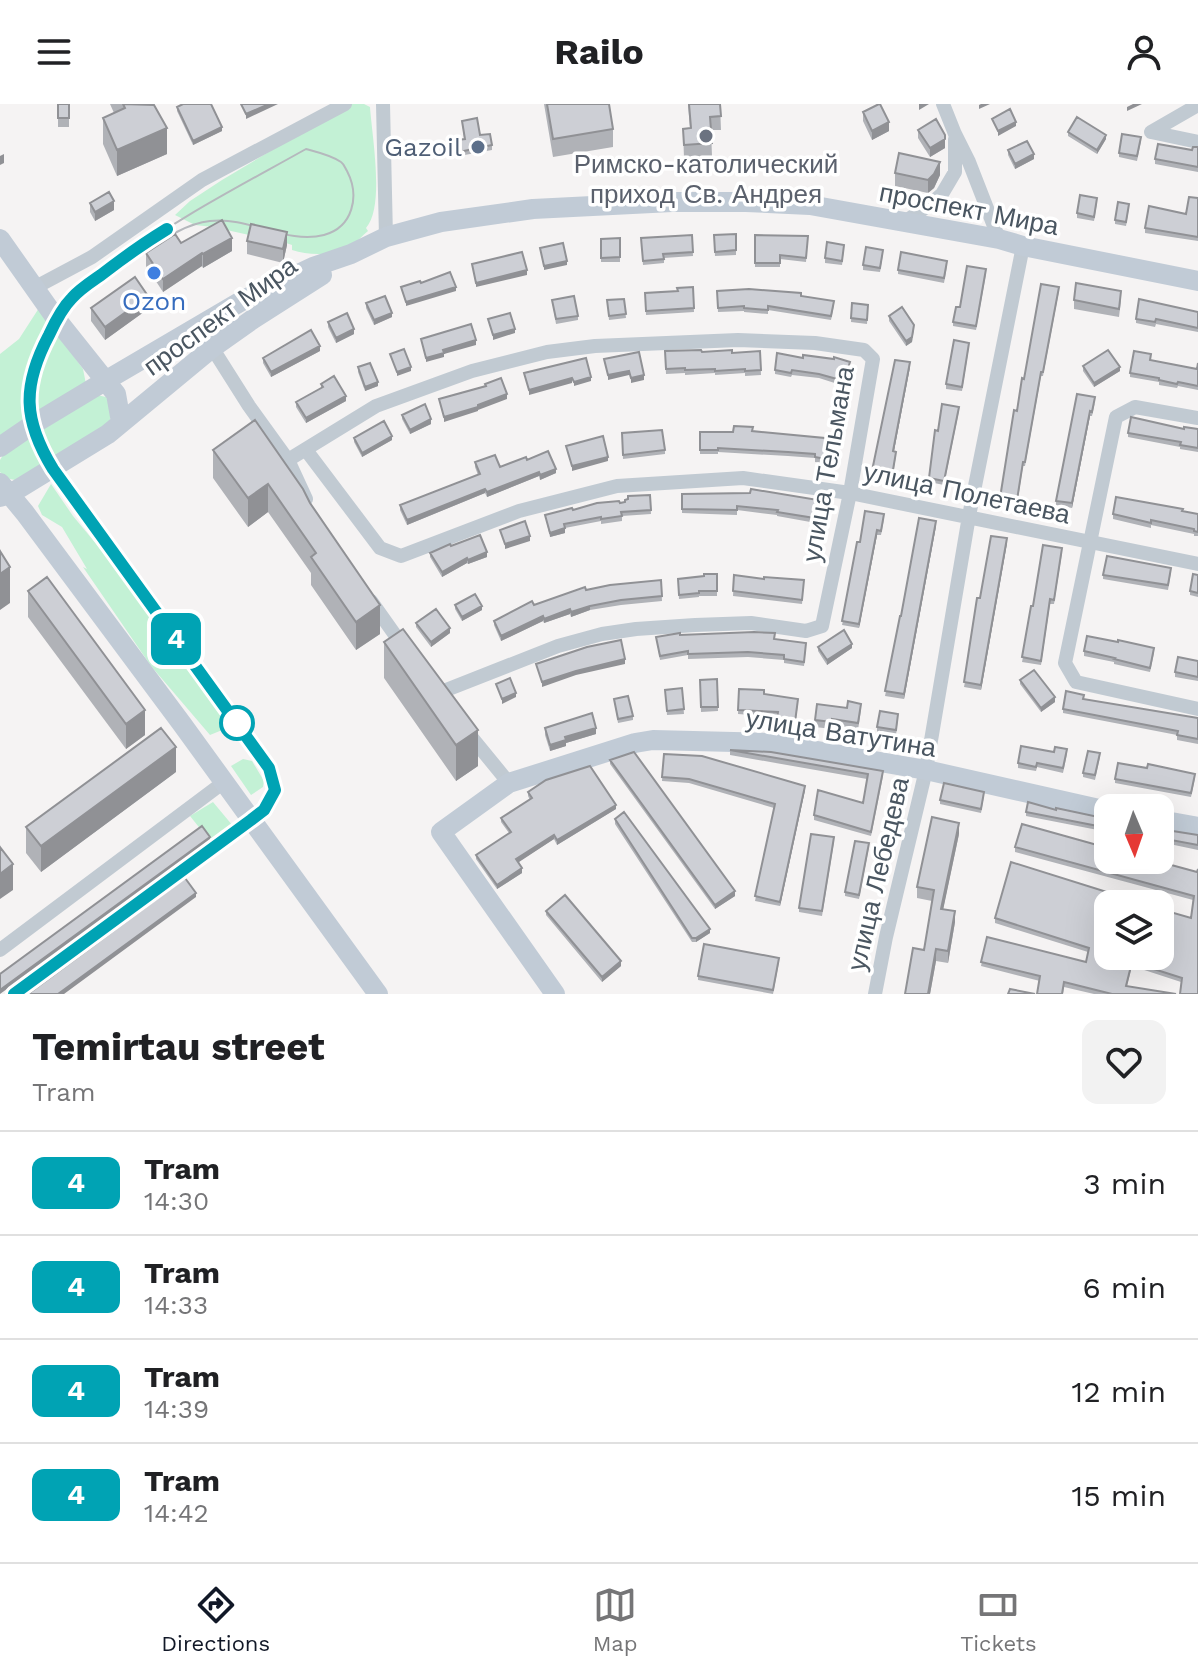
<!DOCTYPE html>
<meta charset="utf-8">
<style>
:root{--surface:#fff;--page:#f2f2f2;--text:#202124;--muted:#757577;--line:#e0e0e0;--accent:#111827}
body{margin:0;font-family:"Work Sans",sans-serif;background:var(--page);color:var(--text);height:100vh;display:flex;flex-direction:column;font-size:30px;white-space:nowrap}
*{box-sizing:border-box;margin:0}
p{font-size:26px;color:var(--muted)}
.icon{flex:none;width:44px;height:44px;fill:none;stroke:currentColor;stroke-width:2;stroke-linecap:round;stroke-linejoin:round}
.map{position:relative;height:890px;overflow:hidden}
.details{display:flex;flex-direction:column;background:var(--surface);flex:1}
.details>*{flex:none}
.badge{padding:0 16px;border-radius:12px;font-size:28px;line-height:52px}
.needle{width:52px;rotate:178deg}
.fabs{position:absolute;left:1094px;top:690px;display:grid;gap:16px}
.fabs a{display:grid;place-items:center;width:80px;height:80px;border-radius:16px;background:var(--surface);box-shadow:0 8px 32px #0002;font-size:40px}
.map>.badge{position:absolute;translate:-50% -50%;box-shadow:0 0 0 4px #fff}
.round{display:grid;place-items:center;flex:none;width:84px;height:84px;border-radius:16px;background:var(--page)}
.head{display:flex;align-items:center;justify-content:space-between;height:136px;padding:0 32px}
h1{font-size:38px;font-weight:700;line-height:60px}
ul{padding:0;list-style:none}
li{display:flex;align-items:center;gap:24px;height:104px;padding:0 32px;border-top:2px solid var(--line)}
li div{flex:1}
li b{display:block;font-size:30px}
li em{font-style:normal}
li .badge{min-width:88px;font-weight:700;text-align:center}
header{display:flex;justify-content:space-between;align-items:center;height:104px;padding:0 32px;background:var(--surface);font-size:36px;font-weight:700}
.tabs{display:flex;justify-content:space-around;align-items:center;height:112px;border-top:2px solid var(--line);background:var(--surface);font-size:22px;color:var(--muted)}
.tabs a{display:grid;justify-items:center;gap:4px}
.tabs .on{color:var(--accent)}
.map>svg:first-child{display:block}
</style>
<header><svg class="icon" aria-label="menu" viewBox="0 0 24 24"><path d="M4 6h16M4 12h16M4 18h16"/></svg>Railo<svg class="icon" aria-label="person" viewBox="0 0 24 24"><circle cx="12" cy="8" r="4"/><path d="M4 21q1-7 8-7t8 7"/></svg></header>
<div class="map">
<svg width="1198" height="890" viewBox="0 0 1198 890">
<rect width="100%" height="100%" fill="#f5f3f3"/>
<!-- green -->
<path fill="#c3f1d5" d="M349,0H364L370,3C372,32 385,103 366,124L368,127C363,131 358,137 352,141C335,152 311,152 292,146V141L286,139L213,123L195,121L175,111L190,97L222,76Z
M39,204L83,265L86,280L0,332V250L19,235Z
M97,291L106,293C113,303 113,308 109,319L15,376L5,374L0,368V356L3,351Z
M51,380L73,412L122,471L232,622L210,631L151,562L83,463L87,465L62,423L42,411L38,402Z
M243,655L252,657L264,677L263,683L251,691L231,662Z
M213,698L233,722L210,737L190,712Z"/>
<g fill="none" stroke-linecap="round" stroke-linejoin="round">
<!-- street -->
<path stroke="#c1cad2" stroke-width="14" d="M383,0L386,133
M943,0L955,30L969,58L999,135
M1151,28L1198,1
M1151,28L1198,38
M906,117L932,99L942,90L955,68V35
M34,184L92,153L202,76L345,0
M199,223L249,302L288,356L306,395
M1198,314L1135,303L1116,313L1065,559L1076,578L1198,605
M306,346L380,444L401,452L519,407L617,382L743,374L850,389L1198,460
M288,356L376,302L472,267L547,248L595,242L738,236L815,239L864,246L873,255L850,389L822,522L806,527L751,519L695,521L636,525L602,530L558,542L436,590
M371,497L405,545
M468,629L509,679
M0,846L224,678
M875,890L886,833L926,666L969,412L1023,142"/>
<!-- secondary -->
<path stroke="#c1cbd6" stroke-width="20" d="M0,135L57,216L116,290L121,318
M0,343L32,321L105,277L245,195L313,163L351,150L386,133L441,118L533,105L672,98H746L810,101L999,135L1023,142L1198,177
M0,379L25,409L182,620L378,890
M0,393L10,390L108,330L212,244L253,215L322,171
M1160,716L1198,723
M555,890L441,728L509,679L635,639L653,636L772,639L926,666L1108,707"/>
<!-- tram -->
<path stroke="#b5b8bd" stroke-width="2" d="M14,890L251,716C276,697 282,683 263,656L53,365C44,351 36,337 32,321C21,278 43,229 70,196C81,183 99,172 113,162C173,116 240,82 306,45C317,48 331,51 341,58C344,60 345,64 347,67C360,92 353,123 324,131C287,141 249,112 210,117C182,120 158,140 135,155C117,168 98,180 81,195C56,219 32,270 35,305C37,326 47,344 57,362L273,659C289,686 277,703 256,721L25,890"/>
</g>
<!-- wall -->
<path fill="#b0b2b7" d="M58,0H69V23H58Z
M110,0H150L167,50L117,72L103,40V14L114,9Z
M544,0H609L613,25V43L553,53Z
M688,0H720L721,26H711L712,52L684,54L683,25H690Z
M177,3L222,27L193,41L177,7Z
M863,8L889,27L872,36L863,17Z
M462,17L492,41V46L459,52L456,36L464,35Z
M918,26L945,44L930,53L918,34Z
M1068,28L1106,35L1097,50L1068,32Z
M1141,37L1137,57L1119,53V49Z
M1198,43V68L1155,60V55L1192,46Z
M1008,46L1034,55L1015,65L1008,51Z
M895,69L940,71L934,84L928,89L895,82Z
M1198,94V137L1145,129V124L1186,110Z
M90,99L114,106L95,117L90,108Z
M1097,99L1094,117L1077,114V109Z
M1129,104L1126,122L1115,120V116Z
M736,130V151L715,152L714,131Z
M692,131L693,152L664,154V159L643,161L641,134Z
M755,131L808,132L806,158L780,155V163H755Z
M620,134V158H601V135Z
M247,137L287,141L283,159L247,150Z
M181,139L232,147L203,164L202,162L163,188L146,162V149Z
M844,145L842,161L825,159V154Z
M883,150L880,168L863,166V161Z
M947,162L944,179L898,170V166Z
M986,170L976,226L953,222V218L960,203Z
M693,183L694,208L646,211L645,189L678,187Z
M1094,183L1121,196L1119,213L1074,205V196Z
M717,187L801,192L834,201L831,216L768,206V210L744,208V207L718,208Z
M1059,187L1043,272H1041L1025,362H1023L1017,401L1000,398L1017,307Z
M624,195L626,214L609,216L607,196Z
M552,196L578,212V216L556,220Z
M366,199L392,213L374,221L366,204Z
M852,199L868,201L867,220L851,218Z
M91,204L148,205L105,236L91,217Z
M1198,208V228L1156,220L1155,223L1136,219V215Z
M889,212L914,225L912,238L906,242L889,217Z
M328,218L354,230L336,239L328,223Z
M969,243L962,287L946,285V280Z
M320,247L271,273L263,259V254Z
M665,247L732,249L760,247L761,271L745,272V269L715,271V269L685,271V269L666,270Z
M803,254L834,255L850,262L844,282L819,274L792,271L791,273L775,270V266Z
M1151,256L1197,265L1198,259V286L1178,282L1177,284L1159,281V278L1130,273V269Z
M1083,262L1120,267L1094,283L1083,267Z
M358,263L378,282L365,287L358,268Z
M910,263L894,347L896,352L893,370L873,366V362Z
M321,280L346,297L306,319L296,303V298L321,284Z
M1095,298L1092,312H1090L1072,404L1056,401V397Z
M959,307L944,381L929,378L938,327Z
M402,311L431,320L410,330L402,315Z
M1184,325H1198V348L1180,345V343L1128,333V329Z
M752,327L835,340L831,360L815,358V354L788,352L718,348V350H700V328Z
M622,329L665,346V350L623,355Z
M354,334L392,336L362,353L354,338Z
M213,346L310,399L380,530L356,546L311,481V469L268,408L248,423L213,374Z
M527,356L556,369L540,376L539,372L487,393L485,389L407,421L400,406V401L478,371L475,363V358L500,363Z
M682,390L830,402L827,421L777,412V411L737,406V411L682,409Z
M650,391L651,410L622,412V417L601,420V417L565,424V429L550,433L545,411L620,399Z
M1182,407L1198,410V432H1194V430L1151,421V424L1113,415V410Z
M884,415L881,431H877L859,524L842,521L860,438Z
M936,422L904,595L885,592L901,512Z
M1007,439L981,586L964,583L980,494Z
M430,449L487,453L468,460L467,459L442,473L430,453Z
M1062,449L1054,500H1050L1041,561L1022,558L1033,502Z
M1171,468L1168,486L1103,475V471Z
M717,470V492H699V493L679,495L678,475Z
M734,471L764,475L804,476L802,500L733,492Z
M1198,471V493L1190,491V487Z
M661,476L662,497L621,501L590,506L571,513L570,510L544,519L543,517L501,537L494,521V517L534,501L586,486Z
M28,487L145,631L126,645L28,513Z
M455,501L482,506L462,517L455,505Z
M416,519L450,529L431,543L416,523Z
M680,531L774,535L806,543L804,562L784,559V556L748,553L688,555V551L660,556L656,533Z
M384,538L478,662L456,677L384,574Z
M818,543L852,544L827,561L818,547Z
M1084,547L1154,549L1150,568L1114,560V558L1084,552Z
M1198,557V577L1175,573V568Z
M717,575L718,607L701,608L700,576Z
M1020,576L1055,598L1041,608L1020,580Z
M682,584L684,610L667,611L665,586Z
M739,585L798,600L795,622L777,619V613L738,610Z
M614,595L633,612V616L618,619Z
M1083,595L1198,614V640L1177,636V631L1063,609V605Z
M861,606L858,626L832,621V625L815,623V616Z
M898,614L896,631L877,628V623Z
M545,624L596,630L566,639V642L550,647L545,631Z
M730,646L883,672L871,732L814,716V711L863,699L867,675L730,651Z
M1054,648L1067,650L1063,669L1037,663L1036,667L1018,664V659Z
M664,650L805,686L780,802L755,797L774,704L689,679L662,677Z
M1100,653L1095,676L1083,673V669Z
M610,656L735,792L715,805L610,660Z
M176,668L41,768L26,749V723Z
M1195,674L1191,693L1115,679V675Z
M528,688L616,705L557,741L554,735L518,758L522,769L497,785L476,755V751L509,729L501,718V714L530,696L528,692Z
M984,692L981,709L940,700V696Z
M1056,706L1108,715V728L1026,712V708Z
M615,715L710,829L696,838H692L615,720Z
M1022,720L1108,744V756H1153L1197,768L1198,765V890H1180L1181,878L1132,862L1127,882L1176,890H1094L1064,883L1063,890H1037L1040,877L981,862L987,833L1086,858L1088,848L995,819V814L1011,758L1145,800H1108V852H1160V805L1191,814L1193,796L1015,748V743Z
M1160,725L1198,731V746L1160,738Z
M959,730L943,805L955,818L948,859L936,857L930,890H905L924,846L932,797L917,794V783Z
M834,738L822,812L799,808V804Z
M869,743L859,795L845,792V788Z
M546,807L621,862L602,878L546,811Z
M779,858L773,890L698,876V872Z"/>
<!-- shaded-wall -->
<path fill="#909195" d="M269,0H278L246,15V10Z
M919,0H929L919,6Z
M981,0H990L979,5V1Z
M1133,0H1142L1127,7V3Z
M889,18V27L872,36V27Z
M1016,18V22L998,32V27Z
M222,23V27L193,41V37Z
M167,24V50L117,72V46Z
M1106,31V35L1097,50V46Z
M945,35V44L930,53V44Z
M4,50V59L0,61V52Z
M1034,50V55L1015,65V60Z
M940,58V71L934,84L928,89V76Z
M114,97V106L95,117V108Z
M287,128V141L283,159V145Z
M232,134V147L203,164V150Z
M202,149V162L163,188V175Z
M567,157V161L544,166V162Z
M527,166V171L476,183V179Z
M456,183V187L406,202V198Z
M148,192V205L105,236V223Z
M392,209V213L374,221V216Z
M914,221L912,238L906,242V237Z
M354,225V230L336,239V234Z
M515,225V229L493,236V231Z
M476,236V241L444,250V253L426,258V254L443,246Z
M320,242V247L271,273V268Z
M910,258V263L893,352V347Z
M411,263V267L397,272V268Z
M1120,263V267L1094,283V279Z
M629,267V271L608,276V271Z
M644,271V276L631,279V274Z
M591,273V277L574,282V278Z
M572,274V279L529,291V286Z
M378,278V282L365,287V283Z
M507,290V295L478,306V307L444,318V313Z
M346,292V297L306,319V314Z
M1090,307V312L1072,404V399Z
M431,315V320L410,330V326Z
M392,332V336L362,353V349Z
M608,353V357L572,367V362Z
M556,365V369L540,376V371Z
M539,368V372L487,393V388Z
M268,380V408L248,423V394Z
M485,385V389L407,421V416Z
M936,417V422L904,595V590Z
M565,424V429L550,433V429Z
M877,426V431L859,524V520Z
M530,432V437L505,445V440Z
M1007,434V439L981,586V581Z
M487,448V453L468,460V456Z
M467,454V459L442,473V468Z
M10,463V499L0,506V470Z
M380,501V530L356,546V518Z
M482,502V506L462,517V513Z
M590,502V506L571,513V508Z
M570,505V510L544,519V515Z
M543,512V517L501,537V532Z
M450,524V529L431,543V538Z
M852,540V544L827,561V556Z
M625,555V560L576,571L542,583V578L576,567Z
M516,589V593L502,600V595Z
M1055,593V598L1041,608V604Z
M145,606V631L126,645V620Z
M596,624V630L566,639V642L550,647V641L565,633Z
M478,626V662L456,677V641Z
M176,643V668L41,768V742Z
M805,682V686L780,802V798Z
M616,701V705L557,741V736Z
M959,719V730L941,816V805Z
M554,731V735L516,760V755Z
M210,733V737L0,890V886Z
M13,760V786L0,795V770Z
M522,764V769L497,785V781Z
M735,787V792L715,805V801Z
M196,789V793L64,890H58Z
M955,807V818L948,859V847Z
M710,825V829L696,838V834Z
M936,845V857L930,890H928Z
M621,857V862L602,878V873Z"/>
<!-- building -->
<path fill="#cdcfd5" stroke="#909195" stroke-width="2" d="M58,0H69V14H58Z
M123,0L154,1L167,24L117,46L103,14L125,4Z
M183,0H211L222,23L193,37L177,3Z
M241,0H269L246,10Z
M547,0H609L613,25L553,35Z
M689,0H720L721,12L710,13L712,39L684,41L683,25L691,24Z
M879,0H880L889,18L872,27L863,8Z
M1010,5L1016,18L998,27L992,15Z
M1077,13L1106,31L1097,46L1068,28Z
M477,14L480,31L490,30L492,41L459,48L456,36L465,35L462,17Z
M936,15L945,31V35L930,44L918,26Z
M1122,30L1141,33L1137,52L1119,49Z
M1027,37L1034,50L1015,60L1008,46Z
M1158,40L1192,46L1193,43H1198V63L1155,55Z
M899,49L940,58L934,70L928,76L895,69Z
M109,88L114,97L95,108L90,99Z
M1080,91L1097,94L1094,113L1077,109Z
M1189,93L1198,94V133L1145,124L1149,102L1186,110Z
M1118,98L1129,100L1126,118L1115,116Z
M222,116L232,134L203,150L202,149L163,175L146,149L175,130L181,139Z
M251,120L287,128L283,145L247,137Z
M736,130V146L715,148L714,131Z
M692,131L693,148L663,150L664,155L643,157L641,134Z
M755,131L808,132L806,154L780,151V159H755Z
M620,134V153L601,154V135Z
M827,138L844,141L842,157L825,154Z
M563,139L567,157L544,162L540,144Z
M866,143L883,146L880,164L863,161Z
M522,148L527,166L476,179L472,160Z
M901,148L947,157L944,174L898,166Z
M967,162L986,165L976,222L953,218L956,203H960Z
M450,168L456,183L406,198L401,183L420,177L421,179Z
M135,173L148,192L105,223L91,204Z
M1076,179L1121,187L1119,205L1074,196Z
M1041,180L1059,183L1043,268H1041L1025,358H1023L1017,396L1000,394L1014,306L1017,307L1022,274L1024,275Z
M693,183L694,204L646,207L645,189L678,187L677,184Z
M749,185L801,189V192L834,197L831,212L768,202V206L744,204V202L718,204L717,187Z
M385,192L392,209L374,216L366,199Z
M574,192L578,212L556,215L552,196Z
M624,195L626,210L609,212L607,196Z
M1139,195L1198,208V224L1156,215L1155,218L1136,215Z
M852,199L868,201L867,216L851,214Z
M902,203L914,221L912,233L906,237L889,212Z
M347,209L354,225L336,234L328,218Z
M510,209L515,225L493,231L488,215Z
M471,220L476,236L443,246L444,249L426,254L421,235Z
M311,226L320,242L271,268L263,254Z
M954,236L969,239L962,283L946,280Z
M404,245L411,263L397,268L390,250Z
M701,246L702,248L732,246V249L760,247L761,266L745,267V265L715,267V265L685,266V264L666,265L665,247Z
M1108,246L1120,263L1094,279L1083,262Z
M1134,247L1151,250L1150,256L1197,265L1198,259V282L1178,278L1177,280L1159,276V274L1130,269Z
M639,248L644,271L631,274L629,267L608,271L604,255Z
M777,249L803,254V251L834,255V253L850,258L844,277L819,270L792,266L791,269L775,266Z
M586,254L591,273L574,278L572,274L529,286L524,269Z
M895,256L910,258L893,347L896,348L893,366L873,362Z
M370,259L378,278L365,283L358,263Z
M334,272L346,292L306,314L296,298L323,283L321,280Z
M501,274L507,290L478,301V303L444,313L439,295L486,282L485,280Z
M1077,290L1095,293L1092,308L1090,307L1072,399L1056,397Z
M425,300L431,315L410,326L402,311Z
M942,300L959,303L944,377L929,374L935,326L938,327Z
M1131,313L1184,325V323L1198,325V344L1180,341L1181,338L1128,329Z
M255,316L303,385L310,399L380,501L356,518L311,453L316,449L268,380L248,394L213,346Z
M384,317L392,332L362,349L354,334Z
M734,322L753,323L752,327L835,335L831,356L815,353V350L788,348L718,344V346H700V328H733Z
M662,326L665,346L623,351L622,329Z
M603,332L608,353L572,362L566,342Z
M548,347L556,365L540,371L539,368L487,388L485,385L407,416L400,401L480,370L475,358L495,351L500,363L526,353L527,356Z
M751,385L830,398L827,416L777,408L778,406L737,402V406L682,405V390L750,389Z
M650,391L651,406L621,408L622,412L601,415V413L564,420L565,424L550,429L545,411L572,404L573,406L597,399L619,397L620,399L625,398V396L628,395V392Z
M1116,393L1183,405L1182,407L1198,410V428L1194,427V425L1151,416V419L1113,410Z
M865,407L884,410L881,427L877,426L859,520L842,517L857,438H860Z
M919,414L936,417L904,590L885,587L900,512H901Z
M525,417L530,432L505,440L500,426Z
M480,431L487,448L468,456L467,454L442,468L430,449L450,440L451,442Z
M991,432L1007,434L981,581L964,578L977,494H980Z
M1043,441L1062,444L1054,496L1050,495L1041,557L1022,553L1031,502H1033Z
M0,447L10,463L0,470Z
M1107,452L1171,464L1168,481L1103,471Z
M704,470H717V487H699V489L679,491L678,475L704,472Z
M1193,470L1198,471V489L1190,487Z
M734,471L764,475V473L804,476L802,496L733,487Z
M47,473L145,606L126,620L28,487Z
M661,476L662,492L621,496L590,502L571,508L570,505L544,515L543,512L501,532L494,517L532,497L534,501L585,483L586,486L610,481Z
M475,490L482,502L462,513L455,501Z
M436,505L450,524L431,538L416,519Z
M403,525L478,626L456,641L384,538Z
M844,526L852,540L827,556L818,543Z
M754,528L775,529L774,535L806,539L804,558L784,555V551L748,548L688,550V547L660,552L656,533L680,529V531Z
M1087,532L1118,538V536L1154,544L1150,564L1114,555L1115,554L1084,547Z
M621,536L625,555L576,567L542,578L536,560L587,543Z
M1178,553L1198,557V573L1175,568Z
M1034,566L1055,593L1041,604L1020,576Z
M510,574L516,589L502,595L496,580Z
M717,575L718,603H701L700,576Z
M682,584L684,605L667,607L665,586Z
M739,585L764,586V590L798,595L795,618L777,615L778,608L738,606Z
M1066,587L1084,591L1083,595L1198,614V635L1177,631L1178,627L1063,605Z
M628,592L633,612L618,615L614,595Z
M848,597L861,600L858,619L832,615V618L815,616L817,600L847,604Z
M880,607L898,610L896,626L877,623Z
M592,609L596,624L565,633L566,636L550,641L545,624Z
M161,624L176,643L41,742L26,723Z
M1021,642L1054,648L1055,643L1067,645L1063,664L1037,659L1036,663L1018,659Z
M730,646L771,648L883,667L871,728L814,711L818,686L863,699L868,670Z
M1088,647L1100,649L1095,671L1083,669Z
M634,648L735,787L715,801L610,656Z
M664,650L702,652L805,682L780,798L755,792L775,700L689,675L662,673Z
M1118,659L1147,664L1148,660L1195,670L1191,689L1115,675Z
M590,662L616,701L557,736L554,731L516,755L522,764L497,781L476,751L511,728L501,714L532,694L528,688L546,676Z
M944,679L984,688L981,705L940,696Z
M1028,698L1056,706V704L1108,715V724L1026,708Z
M624,708L710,825L696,834H692L615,715Z
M932,713L959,719L941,805L955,807L948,847L936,845L928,890H905L913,844L924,846L934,786L917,783Z
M1022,720L1108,744V756H1153L1197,768L1198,765V890H1180L1182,874L1132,858L1126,882L1176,890H1112L1064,878L1062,890H1037L1040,872L981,858L987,833L1086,858L1089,844L995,814L1011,758L1145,800H1108V852H1160V805L1191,814L1194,792L1015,743Z
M202,722L210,733L0,886V870Z
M1160,725L1198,731V741L1160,734Z
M811,730L834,733L822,807L799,804Z
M855,737L869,739L859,791L845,788Z
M0,743L13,760L0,770Z
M185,774L196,789L58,890H28Z
M565,791L621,857L602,873L546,807Z
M704,840L779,854L773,886L698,872Z
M1010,885L1035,890H1008Z"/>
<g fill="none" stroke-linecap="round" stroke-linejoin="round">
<!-- line casing -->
<g stroke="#fff" stroke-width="18">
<path id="line" d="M14,890L251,716L264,706L275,686L269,664L53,365C23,316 22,282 49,231C55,218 62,204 72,194C80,185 91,178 101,171C123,154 144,139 167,125"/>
</g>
<!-- line -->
<use href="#line" stroke="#00a3b4" stroke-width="12"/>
</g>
<!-- markers -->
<circle fill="#6b7280" stroke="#fff" stroke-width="3" cx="706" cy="32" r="8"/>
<circle fill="#5c6f8a" stroke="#fff" stroke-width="3" cx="478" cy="43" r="8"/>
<circle fill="#3f7fe0" stroke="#fff" stroke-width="3" cx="154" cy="169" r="8"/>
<circle fill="#fff" stroke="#00a3b4" stroke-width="4" cx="237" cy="619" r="16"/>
<g text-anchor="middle" stroke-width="7" stroke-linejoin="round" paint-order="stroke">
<!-- service labels -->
<g font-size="26" fill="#4e5e75" stroke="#fff" text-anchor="end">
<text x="462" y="52">Gazoil</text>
</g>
<!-- worship labels -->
<g font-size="26" fill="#5b616d" stroke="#fff">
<text x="706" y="69">Римско-католический<tspan x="706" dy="30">приход Св. Андрея</tspan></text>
</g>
<!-- street labels -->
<g font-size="26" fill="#4a5661" stroke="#fff">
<text transform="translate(969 105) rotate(11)" y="9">проспект Мира</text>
<text transform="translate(220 212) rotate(-36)" y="9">проспект Мира</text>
<text transform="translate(828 360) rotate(-80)" y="9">улица Тельмана</text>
<text transform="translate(967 389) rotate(12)" y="9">улица Полетаева</text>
<text transform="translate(841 629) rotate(9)" y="9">улица Ватутина</text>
<text transform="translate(878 770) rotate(-77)" y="9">улица Лебедева</text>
</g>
<!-- shop labels -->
<g font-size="26" fill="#366cbe" stroke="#fff">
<text x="154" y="206">Ozon</text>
</g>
</g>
</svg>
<div class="fabs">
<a><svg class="needle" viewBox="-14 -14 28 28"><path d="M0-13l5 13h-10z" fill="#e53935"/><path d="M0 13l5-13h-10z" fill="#757577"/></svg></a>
<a><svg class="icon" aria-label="layers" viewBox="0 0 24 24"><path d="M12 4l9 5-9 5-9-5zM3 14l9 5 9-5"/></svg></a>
</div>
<b class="badge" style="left:176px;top:535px;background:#00a3b4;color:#fff">4</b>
</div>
<section class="details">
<div class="head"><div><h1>Temirtau street</h1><p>Tram</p></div><a class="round"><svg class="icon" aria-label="heart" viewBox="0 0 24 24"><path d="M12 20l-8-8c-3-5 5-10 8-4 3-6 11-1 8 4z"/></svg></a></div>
<ul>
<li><span class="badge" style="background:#00a3b4;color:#fff">4</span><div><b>Tram</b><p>14:30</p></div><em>3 min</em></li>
<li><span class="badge" style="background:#00a3b4;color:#fff">4</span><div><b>Tram</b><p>14:33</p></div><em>6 min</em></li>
<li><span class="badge" style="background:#00a3b4;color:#fff">4</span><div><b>Tram</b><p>14:39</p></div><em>12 min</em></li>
<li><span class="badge" style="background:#00a3b4;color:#fff">4</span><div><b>Tram</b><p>14:42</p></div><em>15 min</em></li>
</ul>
</section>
<nav class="tabs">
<a class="on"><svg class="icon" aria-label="directions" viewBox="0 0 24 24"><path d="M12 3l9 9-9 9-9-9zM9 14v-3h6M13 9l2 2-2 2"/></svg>Directions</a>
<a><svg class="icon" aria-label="map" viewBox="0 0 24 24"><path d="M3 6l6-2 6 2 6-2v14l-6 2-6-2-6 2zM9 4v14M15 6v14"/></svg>Map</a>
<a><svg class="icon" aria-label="tickets" viewBox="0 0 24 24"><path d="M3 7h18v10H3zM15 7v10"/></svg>Tickets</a>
</nav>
